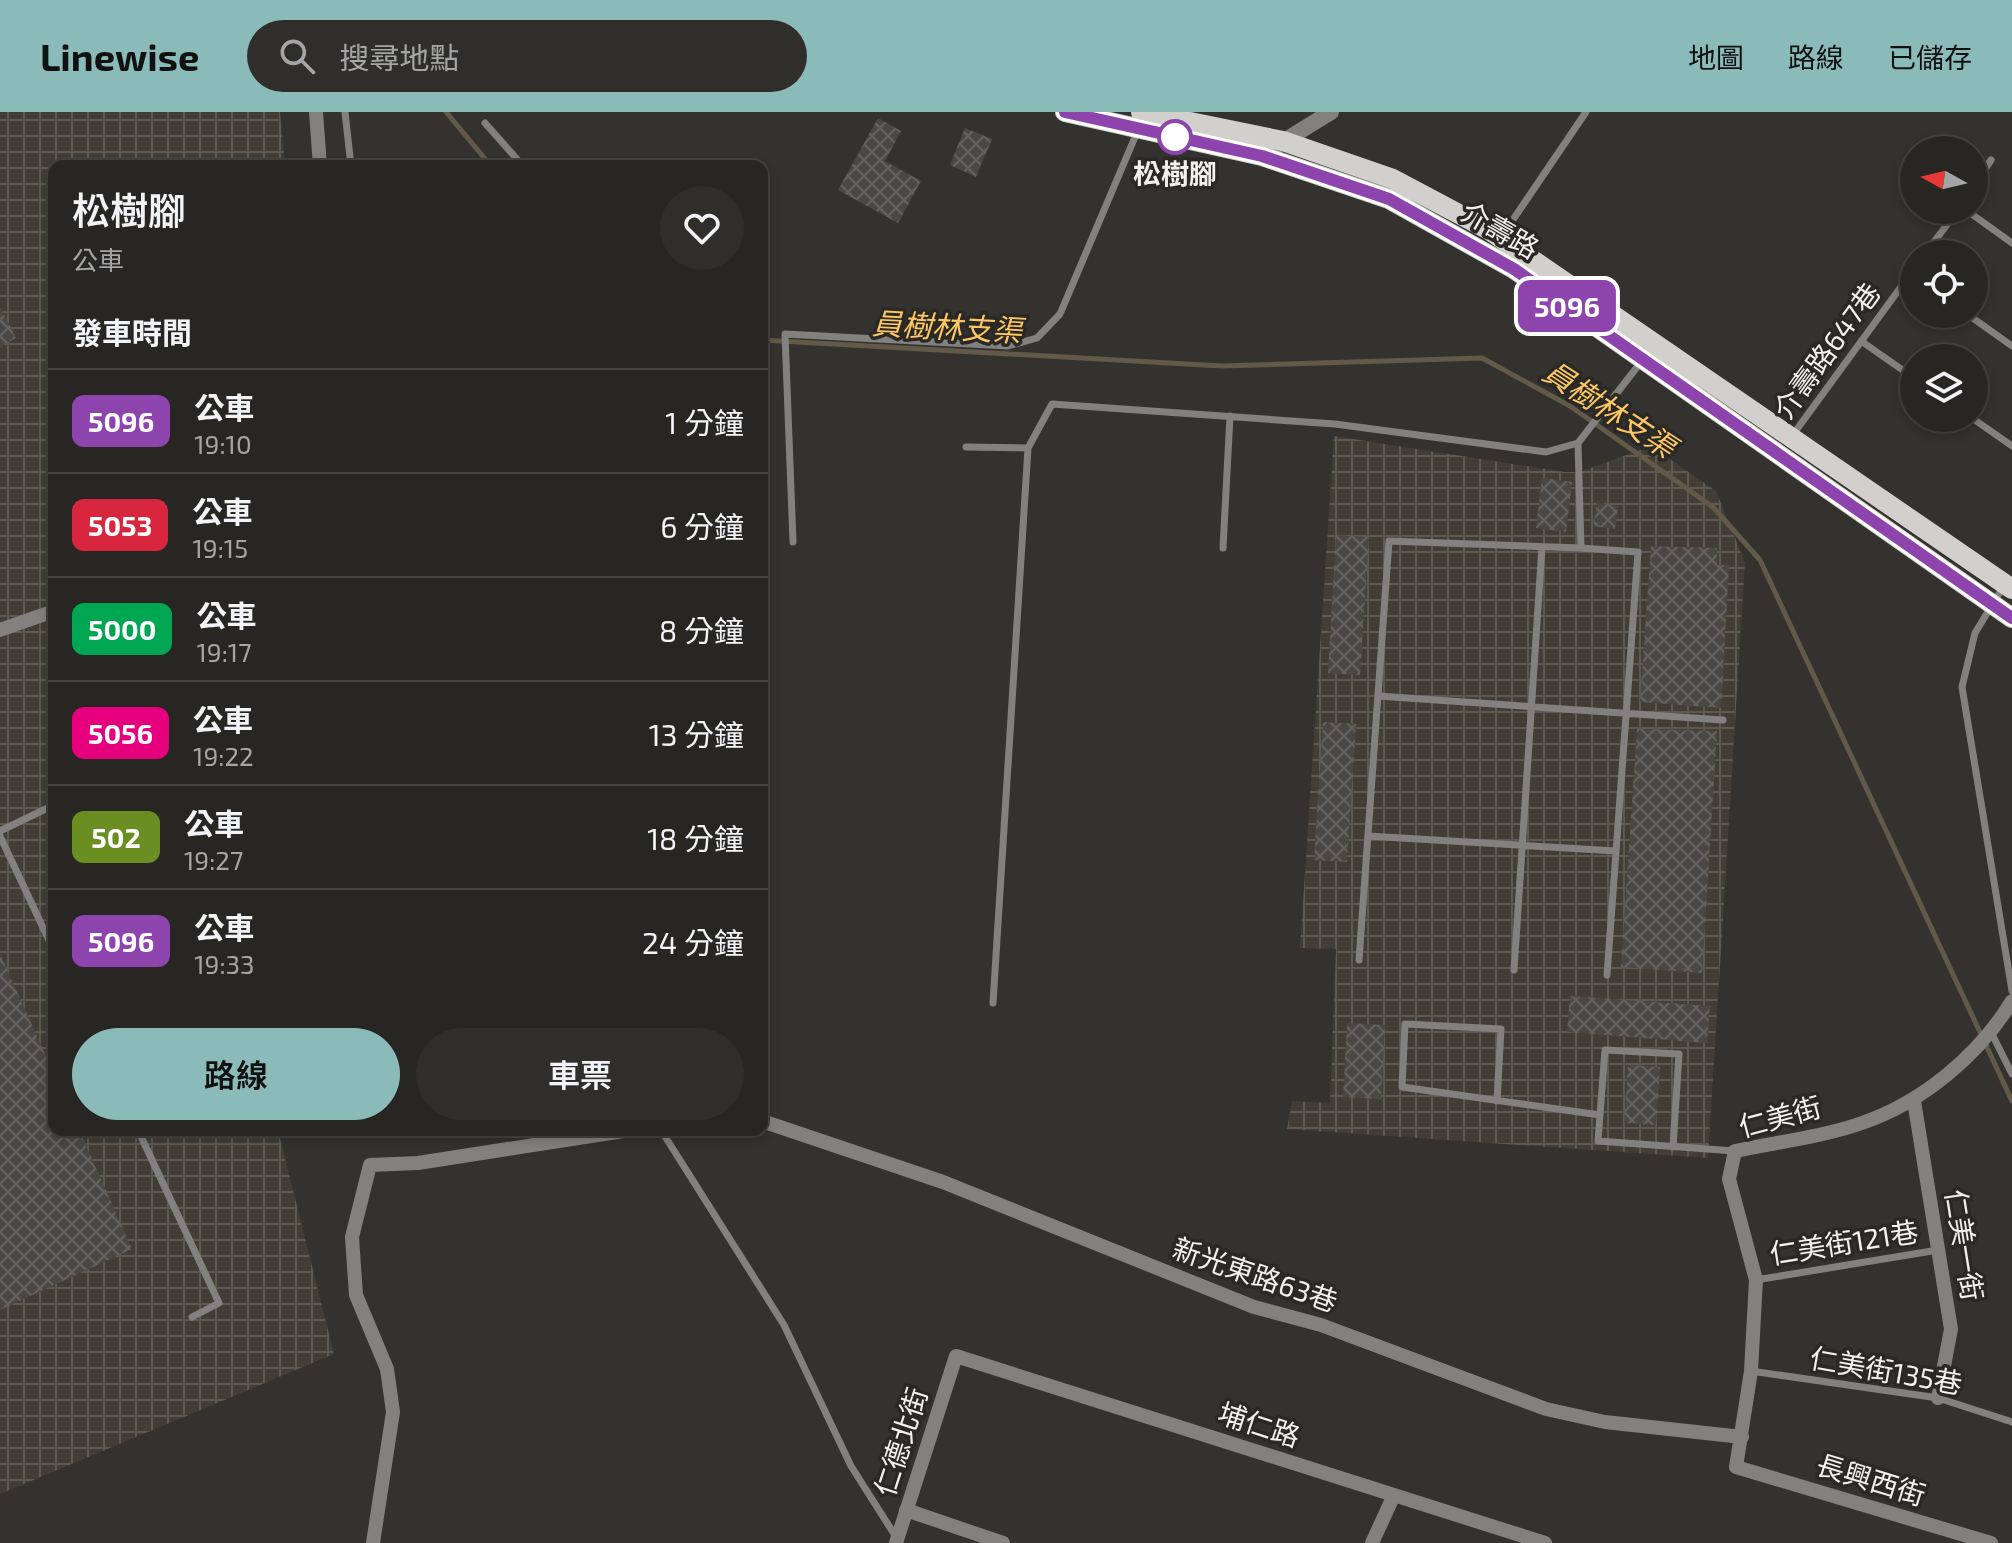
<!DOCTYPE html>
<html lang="zh-TW">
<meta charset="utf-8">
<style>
:root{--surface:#272623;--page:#2f2e2b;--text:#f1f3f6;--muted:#a4a5a6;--line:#434341;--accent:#8bbbb9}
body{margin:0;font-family:"Exo 2","Noto Sans TC",sans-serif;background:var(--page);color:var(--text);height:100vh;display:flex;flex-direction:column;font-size:30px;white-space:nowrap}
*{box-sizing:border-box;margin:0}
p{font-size:26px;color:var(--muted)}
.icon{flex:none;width:44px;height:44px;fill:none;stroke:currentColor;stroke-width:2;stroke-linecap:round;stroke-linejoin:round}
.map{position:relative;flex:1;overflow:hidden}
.panel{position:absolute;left:48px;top:48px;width:720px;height:976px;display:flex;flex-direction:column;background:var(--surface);border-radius:16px;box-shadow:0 4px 12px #0003,0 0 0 2px var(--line)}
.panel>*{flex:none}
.badge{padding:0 16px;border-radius:12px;font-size:28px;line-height:52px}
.needle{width:52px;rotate:278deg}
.tools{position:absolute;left:1900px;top:24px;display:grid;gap:16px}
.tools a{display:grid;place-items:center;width:88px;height:88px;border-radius:50%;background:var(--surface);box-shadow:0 4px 12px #0003,0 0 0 2px var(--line);font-size:40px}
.map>.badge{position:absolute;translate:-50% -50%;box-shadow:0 0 0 4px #fff}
h2{padding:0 24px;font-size:30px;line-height:72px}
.round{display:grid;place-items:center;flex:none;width:84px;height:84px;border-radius:42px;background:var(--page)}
.head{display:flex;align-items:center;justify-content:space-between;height:136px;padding:0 24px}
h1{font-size:38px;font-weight:600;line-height:60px}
.button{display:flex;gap:16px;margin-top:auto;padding:16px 24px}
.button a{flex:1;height:92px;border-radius:48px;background:var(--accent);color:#111;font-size:32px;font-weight:600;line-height:92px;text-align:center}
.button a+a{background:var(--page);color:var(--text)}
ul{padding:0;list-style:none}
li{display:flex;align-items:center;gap:24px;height:104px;padding:0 24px;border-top:2px solid var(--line)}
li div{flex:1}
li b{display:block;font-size:30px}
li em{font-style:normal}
li .badge{min-width:88px;font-weight:700;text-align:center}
header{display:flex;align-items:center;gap:48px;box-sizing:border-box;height:112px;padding:0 40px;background:var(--accent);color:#111}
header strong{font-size:38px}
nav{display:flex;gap:44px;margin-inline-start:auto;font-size:28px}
.search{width:560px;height:72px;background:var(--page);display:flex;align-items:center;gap:20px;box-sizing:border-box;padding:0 28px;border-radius:44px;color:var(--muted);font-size:30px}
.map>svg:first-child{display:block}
</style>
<header>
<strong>Linewise</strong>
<div class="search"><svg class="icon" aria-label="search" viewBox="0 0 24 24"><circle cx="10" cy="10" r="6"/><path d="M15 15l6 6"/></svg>搜尋地點</div>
<nav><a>地圖</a><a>路線</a><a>已儲存</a></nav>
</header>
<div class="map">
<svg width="2012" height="1431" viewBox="0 0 2012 1431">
<defs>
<pattern id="industrial-grid" width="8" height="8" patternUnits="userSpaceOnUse" patternTransform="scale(2)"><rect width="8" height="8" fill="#423d35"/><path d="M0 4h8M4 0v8" fill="none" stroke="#5e5a53"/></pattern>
<pattern id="building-cross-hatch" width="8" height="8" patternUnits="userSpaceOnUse" patternTransform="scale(2)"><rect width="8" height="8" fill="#4a4845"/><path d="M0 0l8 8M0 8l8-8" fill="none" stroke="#656360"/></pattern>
</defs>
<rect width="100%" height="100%" fill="#34322f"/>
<!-- industrial -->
<path fill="url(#industrial-grid)" d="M0,0H280L285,54H54V1018H278L334,1242L0,1382Z
M1334,324L1565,360H1580L1651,334L1716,379L1745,450L1708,1046L1287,1017L1292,989L1330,991L1336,837L1300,836Z"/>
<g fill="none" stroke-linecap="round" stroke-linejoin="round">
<!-- stream -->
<path stroke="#625949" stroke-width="5" d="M446,0L491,54
M762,228L1222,254L1482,246L1570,294L1713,395L1760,448L2012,989"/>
</g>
<!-- building -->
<path fill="url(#building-cross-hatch)" d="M878,6L901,19L885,49L921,69L898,111L838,78Z
M965,16L992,27L976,65L950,53Z
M0,195L16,226L0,235Z
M1542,366L1572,370L1566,420L1536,416Z
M1597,390L1618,394L1615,417L1593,414Z
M1336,423L1369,425L1360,563L1328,561Z
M1651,434L1717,436V453H1729L1721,596L1640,590Z
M1323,610L1356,612L1347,750L1314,748Z
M1637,617L1717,619L1702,861L1621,855Z
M0,842L54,962V1018H79L132,1137L0,1198Z
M1570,884L1710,894L1707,931L1567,920Z
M1347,911L1385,913L1381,987L1343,985Z
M1628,953L1660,955L1656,1013L1624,1011Z"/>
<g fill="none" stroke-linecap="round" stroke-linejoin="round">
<!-- service -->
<path stroke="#828180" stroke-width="7" d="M345,0L351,54
M485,11L523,54
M1974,74L1991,48
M1966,98L2012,131
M1502,124L1586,0
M1925,142L1958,98
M1967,202L2012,234
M1861,229L1914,266
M1972,306L2012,334
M1792,324L1914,157
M966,335L1028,336L1052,292L1335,312L1546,340L1578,331L1641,250
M793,430L785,222L1008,234L1037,226L1060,202L1138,18
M1223,436L1230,304
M1581,436L1638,440L1607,863
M2003,475L1975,521L1962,575L2012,879
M1378,584L1723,608
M0,719L54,693
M0,724L54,839
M1368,724L1616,739
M1359,848L1389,429L1581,436L1578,331
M1514,858L1542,435
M993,891L1028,336
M1992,922L2012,962
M1497,989L1501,917L1405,912L1402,975L1600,1003
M138,1018L219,1191L192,1205
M661,1018L784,1213L851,1354L896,1425
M1673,1035L1679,942L1605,938L1598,1029L1735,1039
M1756,1168L1938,1138
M1751,1259L1938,1286L2012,1310"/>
<!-- minor -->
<path stroke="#828180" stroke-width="14" d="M316,0L320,54
M0,518L54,499
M1914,989L1951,1217L1938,1286
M762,1009L943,1070L1254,1195L1321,1213L1546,1297L1605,1310L1742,1325
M906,1398L1003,1431
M373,1431L393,1300L387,1257L356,1183L352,1125L370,1053L418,1051L630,1018
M896,1431L956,1244L1545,1431
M1372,1431L1394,1383
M1991,1431L1736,1355L1751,1259L1756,1168L1729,1067L1735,1039C1777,1030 1822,1025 1862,1011C1923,990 1979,943 2012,889"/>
<!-- tertiary -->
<path stroke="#828180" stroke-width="16" d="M1276,34L1331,0"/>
<!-- primary -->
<path stroke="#d2d0cc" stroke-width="20" d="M1065,0L1262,44L1389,87L1514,157L2012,506
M1141,0L1283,29L1393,67L1489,118L2012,477"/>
</g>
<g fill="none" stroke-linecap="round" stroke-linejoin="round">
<!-- line casing -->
<g stroke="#fff" stroke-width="18">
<path id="line" d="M1065,0L1262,44L1389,87L1514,157L2012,506"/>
</g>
<!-- line -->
<use href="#line" stroke="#8e44ad" stroke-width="12"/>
</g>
<!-- markers -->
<circle fill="#fff" stroke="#8e44ad" stroke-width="4" cx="1175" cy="25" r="16"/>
<g text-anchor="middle" stroke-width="7" stroke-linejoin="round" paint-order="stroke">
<!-- stop labels -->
<g font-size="28" font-weight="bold" fill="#f2f1ef" stroke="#2a2926">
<text x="1175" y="72">松樹腳</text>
</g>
<!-- street labels -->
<g font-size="28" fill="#f2f1ef" stroke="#2a2926">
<text transform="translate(1500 118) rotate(30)" y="10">介壽路</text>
<text transform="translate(1827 239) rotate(-54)" y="10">介壽路647巷</text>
<text transform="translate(1780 1005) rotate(-15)" y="10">仁美街</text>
<text transform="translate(1844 1131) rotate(-9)" y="10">仁美街121巷</text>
<text transform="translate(1964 1133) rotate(81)" y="10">仁美一街</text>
<text transform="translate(1255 1163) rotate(19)" y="10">新光東路63巷</text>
<text transform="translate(1886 1259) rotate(10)" y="10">仁美街135巷</text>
<text transform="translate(1259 1313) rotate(18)" y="10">埔仁路</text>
<text transform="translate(901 1330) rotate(-72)" y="10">仁德北街</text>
<text transform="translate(1871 1368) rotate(17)" y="10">長興西街</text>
</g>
<!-- water labels -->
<g font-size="30" font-style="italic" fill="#fdc763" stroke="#2a2926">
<text transform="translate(947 216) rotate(3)" y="10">員樹林支渠</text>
<text transform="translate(1609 298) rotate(33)" y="10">員樹林支渠</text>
</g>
</g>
</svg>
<div class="tools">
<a><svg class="needle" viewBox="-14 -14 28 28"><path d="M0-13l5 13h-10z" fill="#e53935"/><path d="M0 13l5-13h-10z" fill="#a4a5a6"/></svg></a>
<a><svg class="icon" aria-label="locate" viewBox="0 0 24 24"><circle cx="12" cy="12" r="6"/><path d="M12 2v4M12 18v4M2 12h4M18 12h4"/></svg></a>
<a><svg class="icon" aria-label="layers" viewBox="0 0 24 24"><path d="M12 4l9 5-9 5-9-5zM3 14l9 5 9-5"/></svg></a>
</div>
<b class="badge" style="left:1567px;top:194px;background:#8e44ad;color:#fff">5096</b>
<section class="panel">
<div class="head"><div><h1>松樹腳</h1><p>公車</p></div><a class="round"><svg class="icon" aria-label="heart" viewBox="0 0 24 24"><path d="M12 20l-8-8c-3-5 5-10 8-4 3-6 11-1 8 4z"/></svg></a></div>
<h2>發車時間</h2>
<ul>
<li><span class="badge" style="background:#8e44ad;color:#fff">5096</span><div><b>公車</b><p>19:10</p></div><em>1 分鐘</em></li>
<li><span class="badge" style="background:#d7263d;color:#fff">5053</span><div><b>公車</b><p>19:15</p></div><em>6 分鐘</em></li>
<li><span class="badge" style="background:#00a651;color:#fff">5000</span><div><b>公車</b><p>19:17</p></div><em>8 分鐘</em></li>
<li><span class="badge" style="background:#e6007e;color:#fff">5056</span><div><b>公車</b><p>19:22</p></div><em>13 分鐘</em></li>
<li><span class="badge" style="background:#6b8e23;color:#fff">502</span><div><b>公車</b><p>19:27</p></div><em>18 分鐘</em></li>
<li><span class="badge" style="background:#8e44ad;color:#fff">5096</span><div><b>公車</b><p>19:33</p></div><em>24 分鐘</em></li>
</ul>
<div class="button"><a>路線</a><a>車票</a></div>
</section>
</div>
